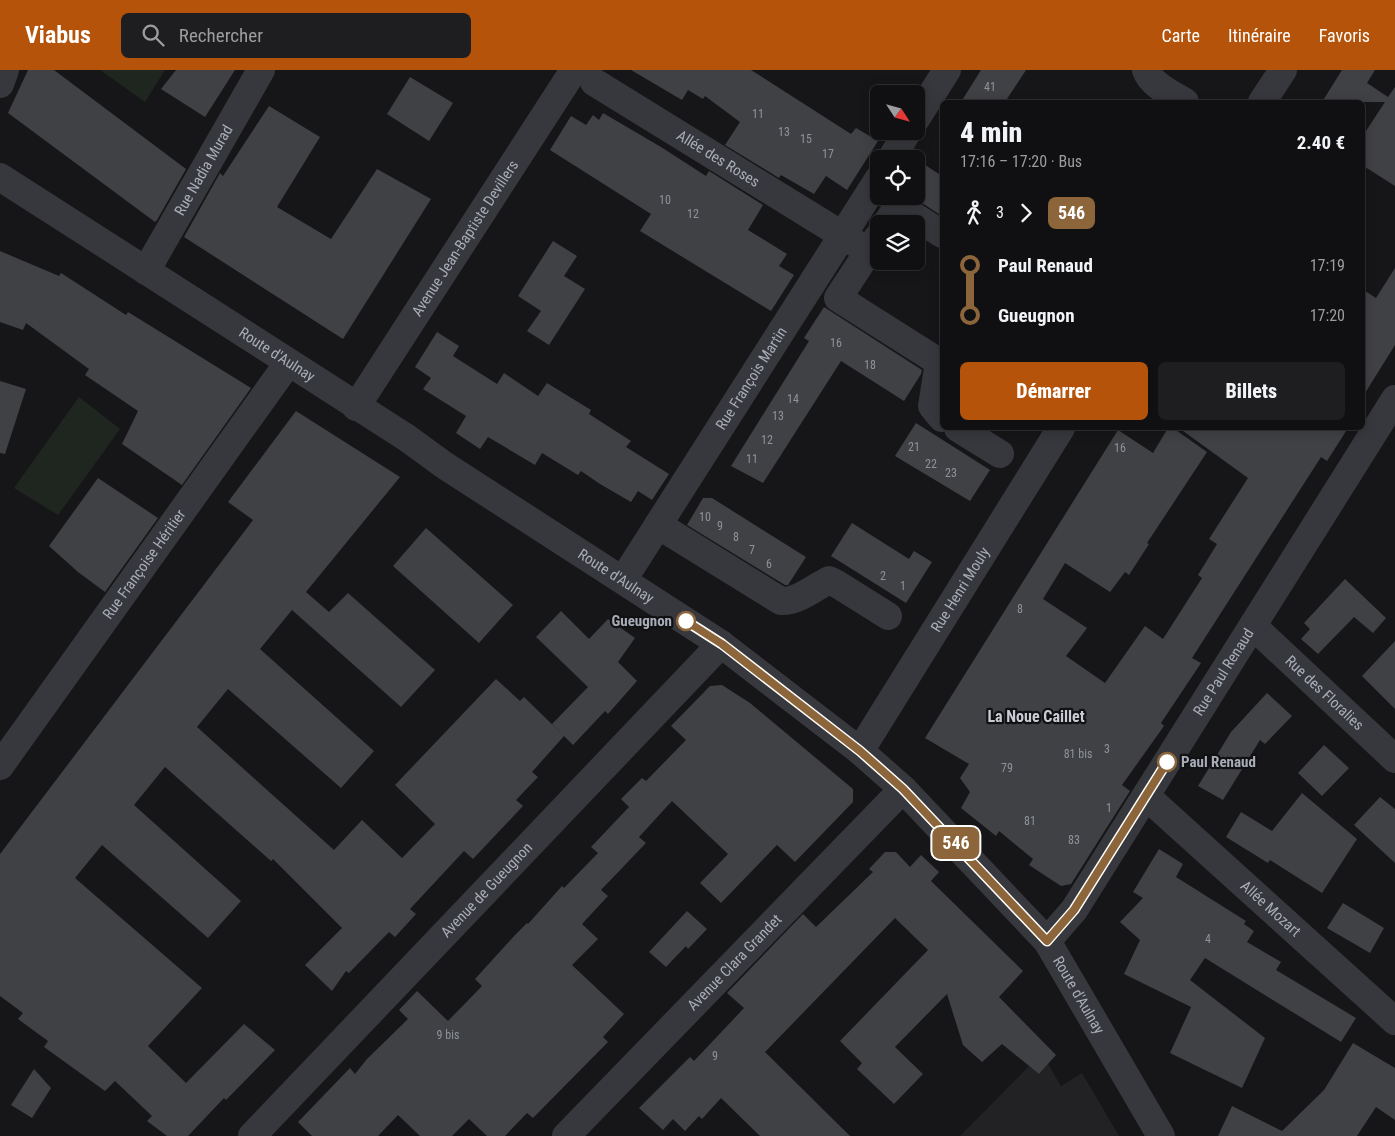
<!DOCTYPE html>
<html lang="fr">
<meta charset="utf-8">
<style>
:root{--surface:#101012;--page:#1e1e20;--text:#f1f3f6;--muted:#9c9d9f;--line:#303032;--accent:#b45309}
body{margin:0;font-family:"Roboto Condensed",sans-serif;background:var(--page);color:var(--text);height:100vh;display:flex;flex-direction:column;font-size:19px;white-space:nowrap}
*{box-sizing:border-box;margin:0}
p{font-size:16px;color:var(--muted)}
.icon{flex:none;width:28px;height:28px;fill:none;stroke:currentColor;stroke-width:2;stroke-linecap:round;stroke-linejoin:round}
.map{position:relative;flex:1;overflow:hidden}
.panel{position:absolute;left:940px;top:30px;width:425px;height:330px;display:flex;flex-direction:column;background:var(--surface);border-radius:8px;box-shadow:0 2px 12px #0003,0 0 0 1px var(--line)}
.panel>*{flex:none}
.badge{padding:0 10px;border-radius:8px;font-size:18px;line-height:32px}
.needle{width:32px;rotate:126deg}
.tools{position:absolute;left:870px;top:15px;display:grid;gap:10px}
.tools a{display:grid;place-items:center;width:55px;height:55px;border-radius:8px;background:var(--surface);box-shadow:0 2px 12px #0003,0 0 0 1px var(--line);font-size:25px}
.map>.badge{position:absolute;translate:-50% -50%;box-shadow:0 0 0 2px #fff}
.legs{display:flex;align-items:center;gap:8px;height:55px;padding:0 20px;font-size:16px}
.legs p{margin-inline-start:auto}
.headline{display:flex;align-items:center;justify-content:space-between;height:85px;padding:0 20px}
h1{font-size:28px;font-weight:800;line-height:38px}
.button{display:flex;gap:10px;margin-top:auto;padding:10px 20px}
.button a{flex:1;height:58px;border-radius:8px;background:var(--accent);color:#fff;font-size:20px;font-weight:800;line-height:58px;text-align:center}
.button a+a{background:var(--page);color:var(--text)}
ul{padding:0 20px;list-style:none}
li{display:flex;align-items:center;gap:18px;height:50px;font-size:19px}
li i{display:grid;place-items:center;width:8px;height:100%;margin:0 6px;background:currentColor}
li i::after{content:'';width:12px;height:12px;margin:-6px;border:4px solid;border-radius:50%;background:var(--surface)}
li p{margin-inline-start:auto}
li:first-child i{background:linear-gradient(#0000 50%,currentColor 0)}
li:last-child i{background:linear-gradient(currentColor 50%,#0000 0)}
header{display:flex;align-items:center;gap:30px;box-sizing:border-box;height:70px;padding:0 25px;background:var(--accent);color:#fff}
header strong{font-size:24px}
nav{display:flex;gap:28px;margin-inline-start:auto;font-size:18px}
.search{width:350px;height:45px;background:var(--page);display:flex;align-items:center;gap:12px;box-sizing:border-box;padding:0 18px;border-radius:8px;color:var(--muted);font-size:19px}
.map>svg:first-child{display:block}
</style>
<header>
<strong>Viabus</strong>
<div class="search"><svg class="icon" aria-label="search" viewBox="0 0 24 24"><circle cx="10" cy="10" r="6"/><path d="M15 15l6 6"/></svg>Rechercher</div>
<nav><a>Carte</a><a>Itinéraire</a><a>Favoris</a></nav>
</header>
<div class="map">
<svg width="1395" height="1066" viewBox="0 0 1395 1066">
<rect width="100%" height="100%" fill="#161618"/>
<!-- built -->
<path fill="#222225" d="M1048,994L1061,1016L1082,1003L1119,1066H960L1029,996L1039,1004Z"/>
<!-- green -->
<path fill="#1e261f" d="M100,0H165L145,32Z
M79,327L120,359L58,445L14,418Z"/>
<!-- building -->
<path fill="#404145" d="M28,0H54L186,99L157,150L155,152L8,43Z
M176,0H235L205,47L161,19Z
M631,0H751L851,64L856,58L878,71L847,120L826,106L814,124L781,105L779,108L725,75L740,52L705,26L703,29L688,20L682,30Z
M981,0H1026L1005,32H961Z
M1342,0H1375L1367,13L1388,27L1395,17V116L1362,95V67L1385,32H1322Z
M410,7L453,33L429,71L387,44Z
M269,36L320,67L277,137L331,169L377,99L431,129L343,269L184,167L220,103L223,106Z
M603,43L661,77L706,106L709,101L763,135L748,160L787,184L779,196L794,205L771,241L640,161L651,144L550,80L571,46L586,55L593,45L599,50Z
M916,89L942,106V146L916,129Z
M553,171L577,186L564,206L585,219L549,275L527,261L541,241L518,226Z
M0,181L59,206L61,203L126,245L128,242L251,318L182,415L122,374L138,341L85,305L89,299L26,253L23,260L0,252Z
M1395,198V275L1362,328V219L1376,228Z
M824,237L922,300L921,304L904,331L841,291L763,413L731,396L809,271L804,268Z
M437,262L459,276L453,286L497,314L504,303L538,326L547,313L591,340L589,344L631,371L626,377L669,404L652,430L638,421L631,432L600,414L581,401L578,405L542,383L535,395L488,367L480,379L456,363L466,346L423,319L431,308L415,297Z
M0,311L26,319L5,384L0,383Z
M296,341L400,407L306,522L329,542L348,523L435,600L401,637L292,540L260,579L374,681L341,718L228,619L197,657L334,780L362,750L402,788L435,754L395,715L496,609L520,631L524,627L564,666L532,702L538,707L516,730L523,736L473,789L464,781L410,839L416,844L395,867L389,862L349,903L346,901L332,921L305,895L342,858L273,789L271,791L165,697L134,735L241,831L208,868L102,775L75,808L202,918L148,976L186,1013L244,954L275,980L226,1030L224,1028L188,1066H167L147,1051L152,1046L115,1011L105,1021L44,977L48,971L18,949L23,943L0,926V784L253,450L228,432Z
M916,353L990,400L970,431L895,386Z
M1168,358H1173L1207,382L1147,473L1149,474L1129,505L1125,502L1110,522L1065,493L1043,529L1087,558L1066,586L1105,613L1145,556L1163,569L1202,508L1198,505L1217,474L1209,469L1248,408L1179,358H1348L1327,391L1321,387L1192,588L1201,593L1161,653L1164,656L1122,715L1130,721L1071,814L1061,816L1029,795L1033,789L999,761L996,766L961,738L970,722L960,708L969,694L925,668L1118,360L1153,383Z
M98,408L158,448L105,522L78,502L49,476Z
M703,428H712L806,487L788,515H785L687,455Z
M852,453L909,489L914,481L932,492L906,533L831,486Z
M426,458L513,535L479,573L393,496Z
M1345,509L1386,548L1373,563L1354,547L1318,584L1301,569L1310,559L1304,553Z
M561,541L589,569L608,549L635,568L618,592L637,611L608,644L605,641L573,675L552,654L588,617L536,567Z
M1395,571V639L1362,606Z
M722,615L750,633L853,719V732L795,792L777,775L721,833L700,813L728,784L672,731L639,767L646,773L601,820L608,826L582,854L598,869L572,895L624,944L603,967L608,972L533,1048L527,1043L505,1066H487L469,1049L452,1066H420L398,1045L378,1066H312L298,1052L350,998L355,1004L367,989L408,949L399,940L417,921L448,951L482,916L475,909L515,865L527,853L528,854L562,816L564,818L598,783L591,777L629,737L621,729L642,708L646,711L686,670L671,656L710,616Z
M1267,623L1292,646L1265,674L1260,670L1223,730L1198,716L1231,662Z
M1324,675L1349,698L1322,726L1298,703Z
M1302,723L1357,769L1322,823L1270,790L1268,793L1226,767L1241,742L1272,761Z
M1380,727L1395,739V793L1354,755Z
M1159,779L1183,794L1176,807L1246,851L1244,854L1254,861L1247,872L1281,892L1276,900L1356,948L1341,972L1205,888L1190,910L1265,968L1242,1018L1170,983L1191,937L1124,904L1140,870L1120,852L1143,828L1133,822Z
M885,782H896L910,797L921,785L939,802L931,811L1023,901L999,927L1056,985L1039,1004L1002,974L982,992L963,975L947,924L895,977L923,1004L894,1034L857,999L862,993L840,971L928,880L895,848L765,982L850,1066H760L721,1028L702,1049L699,1046L685,1061L673,1049L663,1060L639,1038L690,987L694,991L744,938L727,923L803,844L816,857L873,802L869,799Z
M1343,833L1384,858L1370,883L1327,858Z
M687,841L707,859L688,879L686,876L666,897L649,882Z
M1353,973L1395,998V1050L1376,1037L1357,1066H1218L1232,1036L1282,1061L1324,1020Z
M34,999L51,1018L32,1048L11,1035Z"/>
<g fill="none" stroke-linecap="round" stroke-linejoin="round">
<!-- minor -->
<g stroke="#37383d" stroke-width="28">
<path d="M1146,0C1151,15 1172,24 1185,32"/>
<path id="s1" d="M594,12L868,181"/>
<path d="M0,14L5,0"/>
<path d="M1262,32L1283,0"/>
<path d="M916,49L947,0"/>
<path d="M891,89L908,61"/>
<path id="s2" d="M0,107L407,368L444,395L721,574L860,681L903,719L1047,871L1161,1066"/>
<path d="M886,154L898,136L942,164"/>
<path d="M878,167L838,228L939,292L932,336L942,348"/>
<path id="s3" d="M146,201L261,0"/>
<path id="s4" d="M356,337L574,0"/>
<path d="M958,358L1000,384"/>
<path d="M658,455L781,531C797,532 814,518 829,510L837,514L888,546"/>
<path id="s5" d="M623,510L879,108"/>
<path id="s6" d="M1253,556L1395,689"/>
<path id="s7" d="M860,681L1061,358"/>
<path id="s8" d="M0,696L288,293"/>
<path id="s9" d="M1146,726L1395,951"/>
<path id="s10" d="M1047,871L1074,840L1395,329"/>
<path id="s11" d="M252,1066L721,574"/>
<path id="s12" d="M566,1066L903,719"/>
</g>
</g>
<g fill="none" stroke-linecap="round" stroke-linejoin="round">
<!-- line-1 casing -->
<g stroke="#fff" stroke-width="11">
<path id="line-1" d="M686,551L722,574L860,681L903,719L1047,871L1074,840L1167,692"/>
</g>
<!-- line-1 -->
<use href="#line-1" stroke="#8d653a" stroke-width="8"/>
</g>
<!-- markers -->
<g fill="#fff" stroke="#8d653a" stroke-width="2.5">
<circle cx="686" cy="551" r="9"/>
<circle cx="1167" cy="692" r="9"/>
</g>
<g text-anchor="middle" stroke-width="4.5" stroke-linejoin="round" paint-order="stroke">
<!-- number labels -->
<g font-size="12" fill="#8e929b">
<text x="990" y="21">41</text>
<text x="758" y="48">11</text>
<text x="784" y="66">13</text>
<text x="806" y="73">15</text>
<text x="828" y="88">17</text>
<text x="665" y="134">10</text>
<text x="693" y="148">12</text>
<text x="836" y="277">16</text>
<text x="870" y="299">18</text>
<text x="793" y="333">14</text>
<text x="778" y="350">13</text>
<text x="767" y="374">12</text>
<text x="914" y="381">21</text>
<text x="1120" y="382">16</text>
<text x="752" y="393">11</text>
<text x="931" y="398">22</text>
<text x="951" y="407">23</text>
<text x="705" y="451">10</text>
<text x="720" y="460">9</text>
<text x="736" y="471">8</text>
<text x="752" y="484">7</text>
<text x="769" y="498">6</text>
<text x="883" y="510">2</text>
<text x="903" y="520">1</text>
<text x="1020" y="543">8</text>
<text x="1107" y="683">3</text>
<text x="1078" y="688">81 bis</text>
<text x="1007" y="702">79</text>
<text x="1109" y="742">1</text>
<text x="1030" y="755">81</text>
<text x="1074" y="774">83</text>
<text x="1208" y="873">4</text>
<text x="448" y="969">9 bis</text>
<text x="715" y="990">9</text>
</g>
<!-- street labels -->
<g font-size="15" fill="#a8adb8" stroke="#111113">
<text dy="5" stroke="none"><textPath href="#s1" startOffset="146">Allée des Roses</textPath></text>
<text dy="5" stroke="none"><textPath href="#s3" startOffset="116">Rue Nadia Murad</textPath></text>
<text dy="5" stroke="none"><textPath href="#s4" startOffset="201">Avenue Jean-Baptiste Devillers</textPath></text>
<text dy="5" stroke="none"><textPath href="#s2" startOffset="329">Route d'Aulnay</textPath></text>
<text dy="5" stroke="none"><textPath href="#s5" startOffset="239">Rue François Martin</textPath></text>
<text dy="5" stroke="none"><textPath href="#s8" startOffset="248">Rue Françoise Héritier</textPath></text>
<text dy="5" stroke="none"><textPath href="#s2" startOffset="734">Route d'Aulnay</textPath></text>
<text dy="5" stroke="none"><textPath href="#s7" startOffset="190">Rue Henri Mouly</textPath></text>
<text dy="5" stroke="none"><textPath href="#s10" startOffset="322">Rue Paul Renaud</textPath></text>
<text dy="5" stroke="none"><textPath href="#s6" startOffset="98">Rue des Floralies</textPath></text>
<text dy="5" stroke="none"><textPath href="#s11" startOffset="340">Avenue de Gueugnon</textPath></text>
<text dy="5" stroke="none"><textPath href="#s9" startOffset="168">Allée Mozart</textPath></text>
<text dy="5" stroke="none"><textPath href="#s12" startOffset="242">Avenue Clara Grandet</textPath></text>
<text dy="5" stroke="none"><textPath href="#s2" startOffset="1364">Route d'Aulnay</textPath></text>
</g>
<!-- stop labels -->
<g font-size="15" font-weight="bold" fill="#a8adb8" stroke="#111113" text-anchor="end">
<text x="672" y="556">Gueugnon</text>
<text x="1181" y="697" text-anchor="start">Paul Renaud</text>
</g>
<!-- neighbourhood labels -->
<g font-size="16" font-weight="bold" fill="#c9ccd4" stroke="#111113">
<text x="1036" y="652">La Noue Caillet</text>
</g>
</g>
</svg>
<div class="tools">
<a><svg class="needle" viewBox="-14 -14 28 28"><path d="M0-13l5 13h-10z" fill="#e53935"/><path d="M0 13l5-13h-10z" fill="#9c9d9f"/></svg></a>
<a><svg class="icon" aria-label="locate" viewBox="0 0 24 24"><circle cx="12" cy="12" r="6"/><path d="M12 2v4M12 18v4M2 12h4M18 12h4"/></svg></a>
<a><svg class="icon" aria-label="layers" viewBox="0 0 24 24"><path d="M12 4l9 5-9 5-9-5zM3 14l9 5 9-5"/></svg></a>
</div>
<b class="badge" style="left:956px;top:773px;background:#8d653a;color:#fff">546</b>
<section class="panel">
<div class="headline"><div><h1>4 min</h1><p>17:16 – 17:20 · Bus</p></div><b>2.40 €</b></div>
<div class="legs"><svg class="icon" aria-label="walk" viewBox="0 0 24 24"><circle cx="13" cy="4" r="2"/><path d="M13 8l-2 6 4 7M11 14l-3 7M7 12l3-4h3l4 4"/></svg>3<svg class="icon" aria-label="forward" viewBox="0 0 24 24"><path d="M9 5l7 7-7 7"/></svg><b class="badge" style="background:#8d653a;color:#fff">546</b></div>
<ul>
<li><i style="color:#8d653a"></i><b>Paul Renaud</b><p>17:19</p></li>
<li><i style="color:#8d653a"></i><b>Gueugnon</b><p>17:20</p></li>
</ul>
<div class="button"><a>Démarrer</a><a>Billets</a></div>
</section>
</div>
